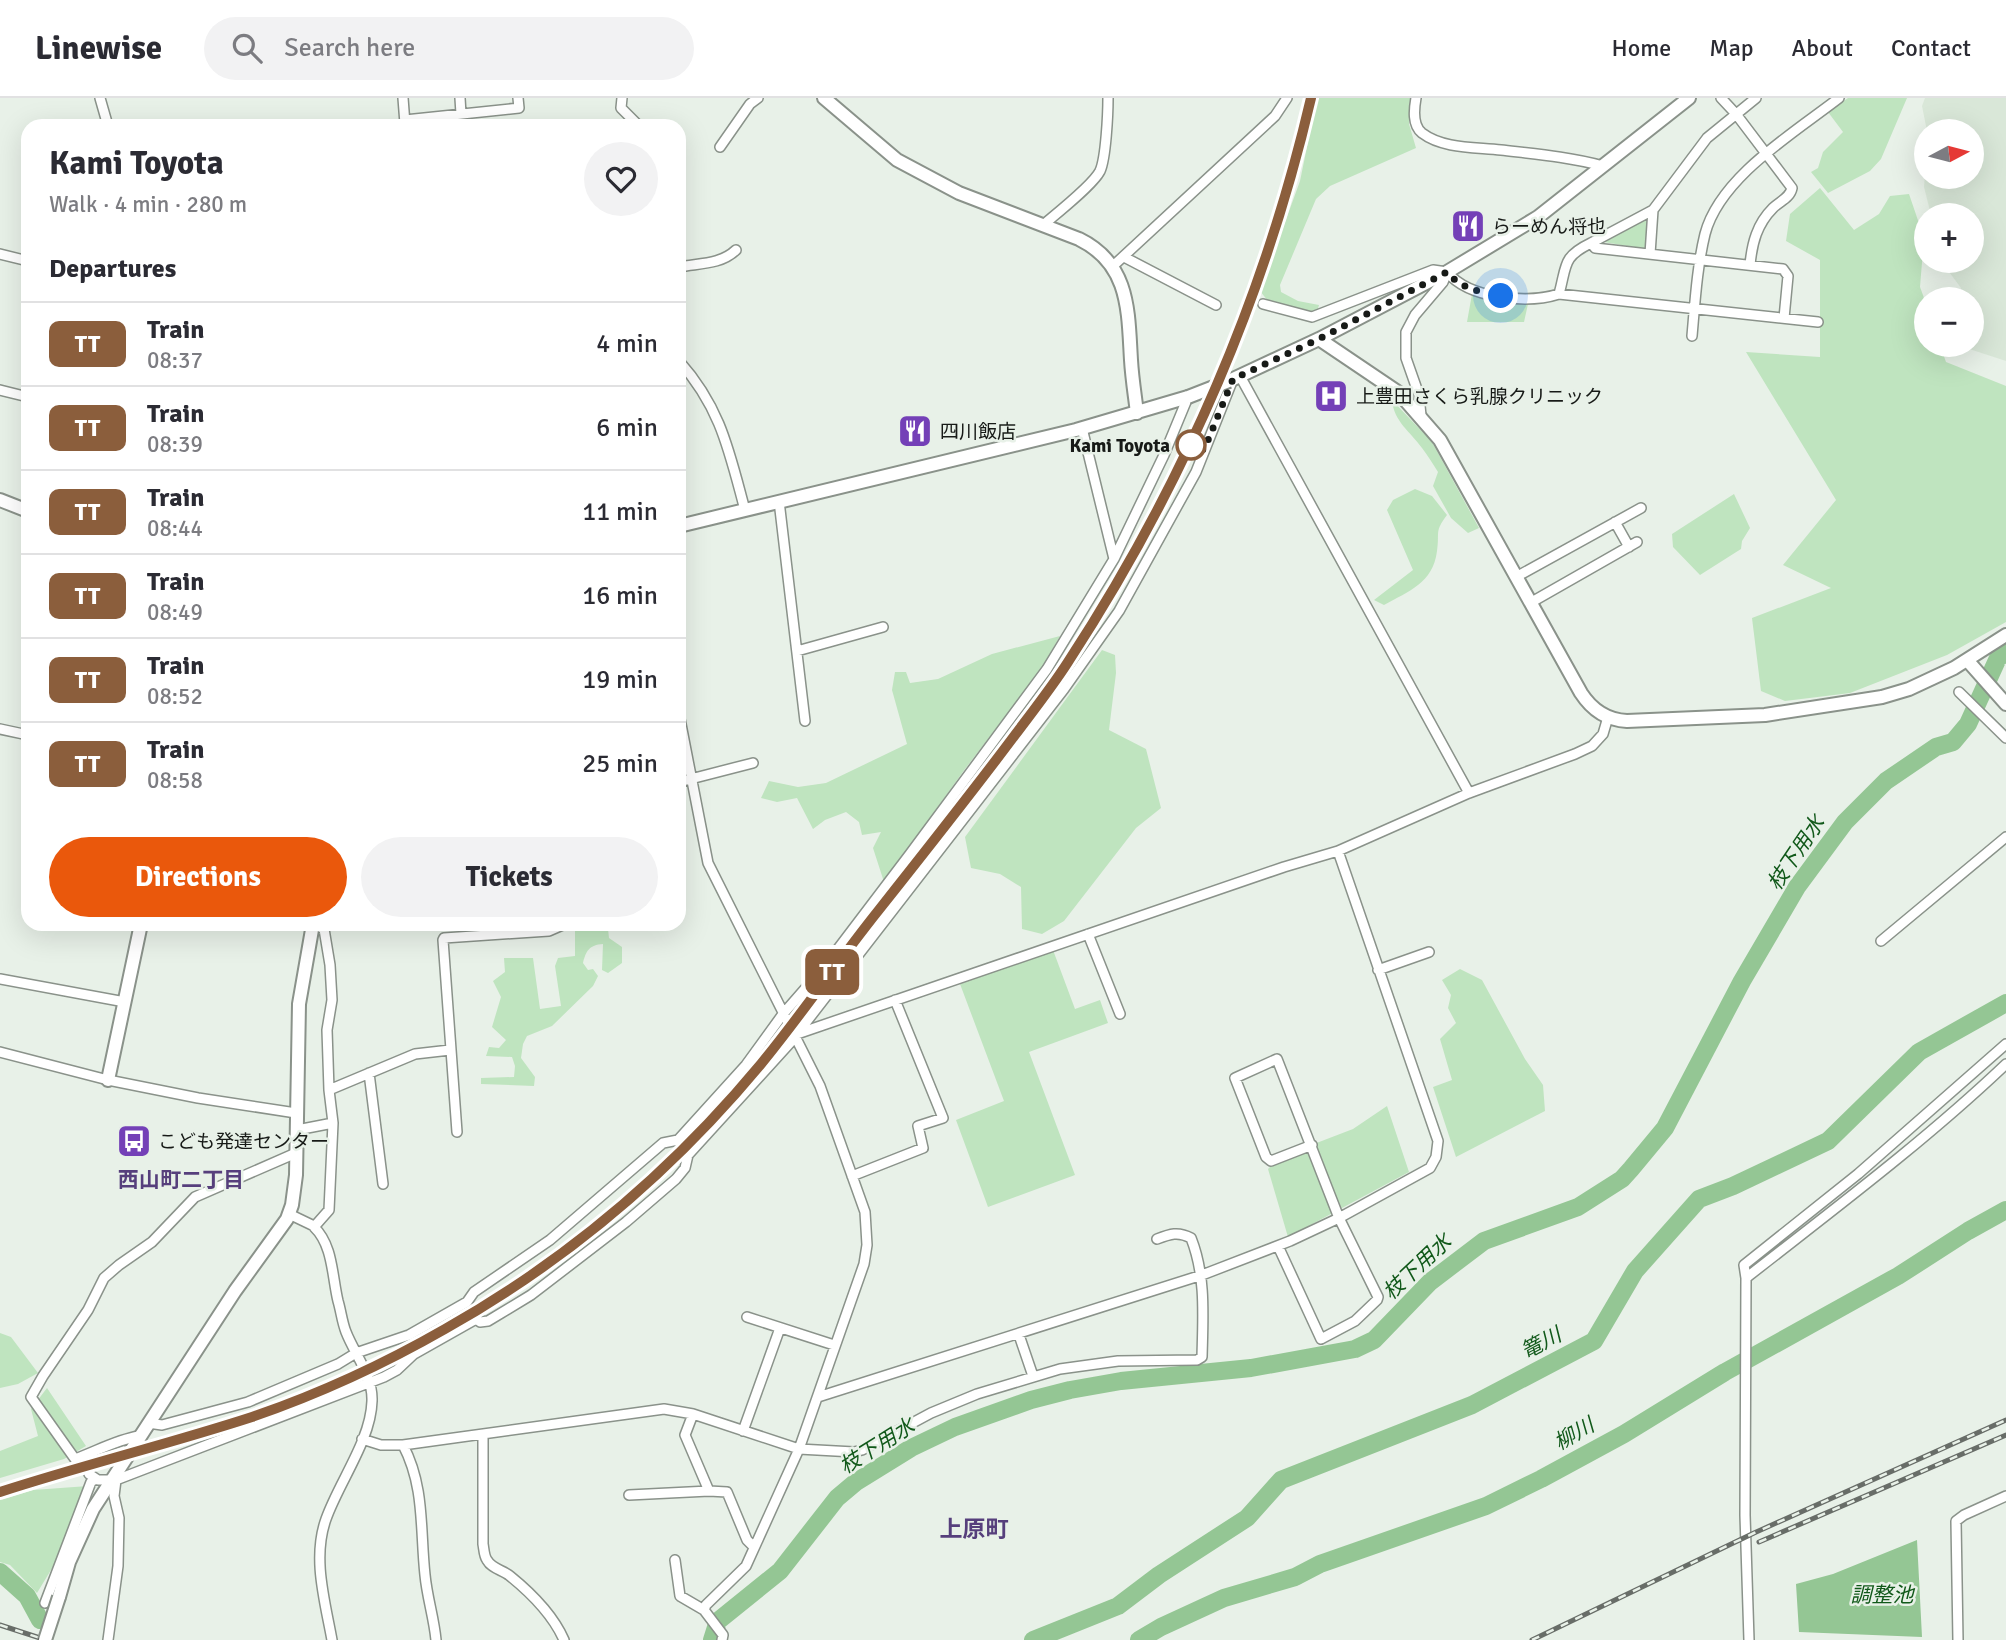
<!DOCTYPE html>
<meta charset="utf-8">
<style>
:root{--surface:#fff;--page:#f2f2f3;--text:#2b2b33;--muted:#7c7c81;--line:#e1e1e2;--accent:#ea580c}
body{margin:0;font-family:Signika,"Noto Sans JP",sans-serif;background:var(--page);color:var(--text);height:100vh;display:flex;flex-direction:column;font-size:26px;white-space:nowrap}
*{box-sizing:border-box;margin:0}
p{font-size:23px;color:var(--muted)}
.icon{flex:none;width:38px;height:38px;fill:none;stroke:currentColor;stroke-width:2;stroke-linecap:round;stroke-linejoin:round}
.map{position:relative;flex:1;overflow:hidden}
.drawer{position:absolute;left:21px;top:21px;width:665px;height:812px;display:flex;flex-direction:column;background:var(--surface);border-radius:21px;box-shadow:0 7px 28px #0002}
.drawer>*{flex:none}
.badge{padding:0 14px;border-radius:10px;font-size:24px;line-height:46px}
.needle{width:46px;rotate:83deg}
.tools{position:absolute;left:1914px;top:21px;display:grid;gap:14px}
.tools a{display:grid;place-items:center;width:70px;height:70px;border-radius:50%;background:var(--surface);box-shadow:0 7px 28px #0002;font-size:35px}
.you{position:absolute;width:35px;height:35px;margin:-18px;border:5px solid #fff;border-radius:50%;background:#1a73e8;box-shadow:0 0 0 10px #1a73e833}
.map>.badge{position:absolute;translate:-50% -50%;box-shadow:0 0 0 4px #fff}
h2{padding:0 28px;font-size:26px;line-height:63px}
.round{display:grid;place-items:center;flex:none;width:74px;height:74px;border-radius:37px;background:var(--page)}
.overview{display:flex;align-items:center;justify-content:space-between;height:119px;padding:0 28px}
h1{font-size:33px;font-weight:800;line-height:52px}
.cta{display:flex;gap:14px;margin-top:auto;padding:14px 28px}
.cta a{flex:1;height:80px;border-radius:42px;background:var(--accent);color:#fff;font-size:28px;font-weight:800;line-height:80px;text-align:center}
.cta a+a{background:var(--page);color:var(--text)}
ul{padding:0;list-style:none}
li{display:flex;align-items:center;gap:21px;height:84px;padding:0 28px;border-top:2px solid var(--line)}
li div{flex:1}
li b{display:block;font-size:26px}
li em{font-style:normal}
li .badge{min-width:77px;font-weight:700;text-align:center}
header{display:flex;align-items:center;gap:42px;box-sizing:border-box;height:98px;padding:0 35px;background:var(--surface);border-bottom:2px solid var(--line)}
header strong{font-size:33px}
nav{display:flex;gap:38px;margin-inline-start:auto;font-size:24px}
.search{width:490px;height:63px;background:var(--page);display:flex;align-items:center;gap:18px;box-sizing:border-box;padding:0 24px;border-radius:38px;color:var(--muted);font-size:26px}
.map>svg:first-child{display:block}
</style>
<header>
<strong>Linewise</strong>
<div class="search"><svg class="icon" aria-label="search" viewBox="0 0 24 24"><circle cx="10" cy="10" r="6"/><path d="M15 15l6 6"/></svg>Search here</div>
<nav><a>Home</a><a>Map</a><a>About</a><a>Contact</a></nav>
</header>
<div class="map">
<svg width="2006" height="1542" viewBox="0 0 2006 1542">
<rect width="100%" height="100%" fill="#e8f1e8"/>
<!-- built -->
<path fill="#d9e7d8" d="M1925,0H2006V263L1957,247H1972V201H1958L1961,190L1941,163H1972V117H1931L1924,89L1927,46V79H1972V33H1927L1922,8Z"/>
<!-- green -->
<path fill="#bfe4bf" d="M1317,0H1412L1409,26L1416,50L1330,88L1316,101L1280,187L1281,194L1298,203L1319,207L1317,214H1308L1268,203L1260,193L1300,83Z
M1848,0H1907L1881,61L1870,73L1828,95L1811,74L1818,70L1823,54L1843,34L1828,14Z
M1820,90L1854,132L1879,116L1890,98L1909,96L1924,140L1920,189L1927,208V247H1940L1946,264L2006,288V524L1947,557L1850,595L1785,603L1761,593L1752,520L1831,490L1783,467L1836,402L1746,254L1820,259V162L1786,143L1790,116Z
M1648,118L1645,151L1604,144Z
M1472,196L1528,206L1524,224H1467Z
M1392,302L1432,344L1479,430L1468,435L1451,420L1433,388L1438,374C1433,366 1428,358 1422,350C1410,333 1394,324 1392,302Z
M1415,391L1432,398L1447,417C1434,434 1440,434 1437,453C1433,485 1409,493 1384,507L1374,502L1413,472L1387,412L1393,402Z
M1734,396L1750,430L1742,443L1741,451L1700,477L1673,449L1672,436Z
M1060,538L1040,573L965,671L884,784L873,750L881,734L862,737L859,724L846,714L825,722L813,731L797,700L777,704L761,700L769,683L798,689L826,685L907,646L892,592L895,574H906L910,585L938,581L992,556Z
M1102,552L1115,557L1116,575L1109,632L1146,651L1161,710L1136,730L1064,823L1042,836L1022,831L1021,789L1000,776L971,770L965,739Z
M575,826H613L608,831L609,840L622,849V865L608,875L602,872L603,846C589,847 586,853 583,865L588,872L593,871L598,878L593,888L552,928L527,938L523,946L521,960L535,979L534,988L481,986V980L514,979L515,968L512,959L486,958L489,949L499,950L506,942L492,929L501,899L493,883L505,874L504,860H533L540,911L561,908L555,868L558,860L575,858Z
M1053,852L1075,911L1100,902L1108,925L1029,954L1075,1077L988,1109L956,1022L1004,1003L960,886Z
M1460,871L1482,882L1525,961L1543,987L1545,1013L1456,1059L1433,989L1452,982L1440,941L1456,925L1448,910L1451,897L1442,882Z
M1387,1008L1409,1074L1288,1139L1268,1071L1280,1059L1353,1031Z
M0,1235L11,1239L38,1275L18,1286L0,1290Z
M47,1290L86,1348L64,1361L0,1380V1353L38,1338L31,1311Z
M88,1388L54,1467L37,1495L10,1467L0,1464V1402L33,1392Z"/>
<!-- water -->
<path fill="#94c694" d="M1917,1442L1922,1539L1799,1534L1796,1486L1833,1476Z"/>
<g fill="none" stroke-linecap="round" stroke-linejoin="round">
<!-- river -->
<path stroke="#94c694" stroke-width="18" d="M0,1474L27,1498L40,1522
M712,1542L718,1523L780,1473L837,1400L856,1384L911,1350L955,1329L1031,1302L1070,1292L1121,1283L1251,1270L1355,1251L1374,1242L1430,1184L1484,1143L1578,1109L1622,1081L1631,1071L1665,1030L1742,883L1797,789L1845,724L1886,683L1936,649L1953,644L1968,626L1998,560L2006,555
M1033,1542L1118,1508L1159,1477L1247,1420L1281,1382L1472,1307L1594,1243L1635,1173L1699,1101L1733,1088L1828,1043L1919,954L2006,905
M1139,1542L1161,1529L1224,1500L1295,1479L1320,1466L1486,1408L1541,1381L1624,1336L1725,1274L1898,1178L1968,1133L2006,1112"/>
<!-- street-tunnel -->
<path stroke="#c9d1c9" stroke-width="9" stroke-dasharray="9 4.5" stroke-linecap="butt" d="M1088,520L1099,526"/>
<!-- street casing -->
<g stroke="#8a928a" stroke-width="12">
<path id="street" d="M100,0L108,28
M403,0L405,26
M460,0L461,16
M622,0L621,10L639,28
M1416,0C1414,11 1412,27 1422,35C1443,51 1476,49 1501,52C1535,56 1570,59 1603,68
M1721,0L1736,16L1792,90C1790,100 1780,103 1773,110C1757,126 1752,145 1750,167
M405,22L519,10L518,0
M720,49L750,6L758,0
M1043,127C1056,116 1093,87 1100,73C1106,60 1108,15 1108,0
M1591,145L1653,112
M0,156L28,163
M1650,156L1653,112L1707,40L1756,0
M1124,159L1216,207
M1113,168L1275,18L1287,0
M679,169C699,165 720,167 736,152
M1559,196C1567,167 1562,159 1591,145L1595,150L1783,171L1788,178L1784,220
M1263,206L1312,219L1433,172L1447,174C1469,201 1528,206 1559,196L1818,224
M1692,238C1695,204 1697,169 1705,136C1720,79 1794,35 1839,0
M679,263C721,310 729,353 745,412
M1240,278L1469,695
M0,292L28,299
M1421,318L1419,297L1406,260V234L1415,217L1443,184L1447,174
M1082,330L1114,461
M779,403L805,623
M1615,424L1629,449
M1516,479L1641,410
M1530,505L1637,444
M797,553L883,529
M1959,594L2006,640
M679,616L708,765L820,988L865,1114L867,1147L864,1166L799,1351L746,1468L706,1507L704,1512L723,1537L722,1542
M0,631L28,637
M679,684L753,665
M313,826L324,831L330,867L332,902L327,932L329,992
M1088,836L1120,916
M1881,843L2006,739
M1378,872L1429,854
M0,881L125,904
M797,936L1284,769L1338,753L1469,695L1575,656L1592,648L1603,636L1608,619
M0,954L108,982L198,1000L296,1015
M369,975L383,1086
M297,1032L333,1025
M457,1034L443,842L444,840L549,833L565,826
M852,1078L923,1050L918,1028L943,1020L895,902
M289,1116L314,1128
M1278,1148L1321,1241L1355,1223L1377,1202L1378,1199L1339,1120L1277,961L1235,980L1266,1059L1271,1063L1312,1047
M1746,1180C1834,1111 1925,1043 2006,966
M747,1219L834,1247
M1019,1237L1033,1278
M818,1299L1202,1177L1290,1143L1339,1120L1430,1070L1436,1059L1438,1043L1338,753
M693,1316L685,1337L709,1393L727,1394L747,1442L754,1449
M148,1325L162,1327L248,1304L338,1266L356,1255L409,1237L467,1204L474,1194L550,1142L663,1045L678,1042L746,967L783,916L825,868L910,756L1047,571L1114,461L1164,357L1188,299
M743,1333L780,1230
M483,1336V1446C484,1451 484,1458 487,1462C492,1471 503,1472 510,1478C531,1495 553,1517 564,1542
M139,1338C116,1342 97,1353 75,1361L31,1299L43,1278L88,1212L104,1180L119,1167L152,1144L195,1099L296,1055
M362,1341L381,1347H403C425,1389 420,1431 425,1477C427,1499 434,1520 436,1542
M403,1347L664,1311L693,1316L799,1351L854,1354L862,1352L931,1315L977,1296L1060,1271L1118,1263L1197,1262L1202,1259C1203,1218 1206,1178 1191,1140C1178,1133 1170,1136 1157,1141
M85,1357L89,1376L98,1382H116L384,1279L397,1272L414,1256L476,1221L480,1224L488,1223L531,1197L626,1124L676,1081L685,1070L688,1057L790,945L1064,591L1119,513L1196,374L1233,281
M629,1397L709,1393
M675,1462L680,1498L704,1512
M45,1505L91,1384L96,1381
M108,1542L118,1468L119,1420L114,1398L116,1382
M332,1542C325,1503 312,1460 326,1421C339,1384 371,1342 372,1303C373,1278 355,1257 346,1234C342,1224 341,1213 338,1203C332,1178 333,1147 314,1129L329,1112L333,1025L329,992L415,956L450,952
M1749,1542L1745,1417L1746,1180L1744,1167L1858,1076L2006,946
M1958,1542L1956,1423L1964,1417L2006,1398"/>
</g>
<!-- secondary casing -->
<g stroke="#8a928a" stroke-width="16">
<path id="secondary" d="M824,0L897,62L959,95L1079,141C1130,166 1128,213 1131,262C1132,280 1135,298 1137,315
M1319,241L1399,295L1440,342L1581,595C1592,612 1607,622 1627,623L1765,617L1882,599L1909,591L1954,570L2006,537
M1229,283L1319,241L1447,174L1538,119L1689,0
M0,402L28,413
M679,428L1076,332L1188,299
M1967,562L2006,606
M108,982L141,826
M59,1499L69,1464L93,1411L235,1193L287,1121L292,1107L296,1077L299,906L313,826"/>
</g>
<!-- street -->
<use href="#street" stroke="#fff" stroke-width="9"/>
<!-- secondary -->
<use href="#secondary" stroke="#fff" stroke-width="12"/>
<!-- rail casing -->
<g stroke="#686d68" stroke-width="5">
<path id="rail" d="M0,1394C83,1367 169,1346 252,1319C328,1293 403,1258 471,1216C581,1149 679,1065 761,966C802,916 838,863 878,813C924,755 970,697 1015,637C1033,613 1052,589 1068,564C1181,391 1264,201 1311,0
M1759,1444L2006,1337
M0,1527L46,1542
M1532,1542L1754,1435L2006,1322"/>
</g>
<!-- rail -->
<use href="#rail" stroke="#e8f1e8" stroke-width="2.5" stroke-dasharray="8" stroke-linecap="butt"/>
<!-- secondary-bridge casing -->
<g stroke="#8a928a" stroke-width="16" stroke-linecap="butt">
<path id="secondary-bridge" d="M1188,299L1229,283
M45,1542L59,1499"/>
</g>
<!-- secondary-bridge -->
<use href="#secondary-bridge" stroke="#fff" stroke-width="12"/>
</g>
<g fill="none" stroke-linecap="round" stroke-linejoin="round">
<!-- line casing -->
<g stroke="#fff" stroke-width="16">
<path id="line" d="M0,1394C83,1367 169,1346 252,1319C319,1296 384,1266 445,1231C566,1163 673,1072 761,966C802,916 838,863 878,813C924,755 970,697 1015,637C1033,613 1052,589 1068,564C1181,391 1264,201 1311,0"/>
</g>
<!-- line -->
<use href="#line" stroke="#8b5e3c" stroke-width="10"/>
<!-- walk -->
<path stroke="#171a17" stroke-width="7" stroke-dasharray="0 12.6" d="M1191,347L1204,352L1233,281L1319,241L1447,174C1461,191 1481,194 1501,198"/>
</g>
<!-- icons -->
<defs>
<g id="restaurant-square" transform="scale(1.75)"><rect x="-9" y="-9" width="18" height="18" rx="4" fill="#7440b7" stroke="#e8f1e8"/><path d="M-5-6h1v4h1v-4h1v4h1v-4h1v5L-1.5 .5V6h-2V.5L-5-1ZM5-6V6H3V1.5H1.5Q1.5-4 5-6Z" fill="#fff"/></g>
<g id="hospital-square" transform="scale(1.75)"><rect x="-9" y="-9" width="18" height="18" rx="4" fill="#7440b7" stroke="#e8f1e8"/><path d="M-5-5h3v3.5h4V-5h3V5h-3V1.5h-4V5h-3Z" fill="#fff"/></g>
<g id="bus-square" transform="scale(1.75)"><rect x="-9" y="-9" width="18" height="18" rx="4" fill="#7440b7" stroke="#e8f1e8"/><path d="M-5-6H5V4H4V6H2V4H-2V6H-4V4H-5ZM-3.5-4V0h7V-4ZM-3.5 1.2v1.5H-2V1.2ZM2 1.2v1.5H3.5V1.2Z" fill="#fff"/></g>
</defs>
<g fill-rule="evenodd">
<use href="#restaurant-square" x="1468" y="128"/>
<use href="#hospital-square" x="1331" y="298"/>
<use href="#restaurant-square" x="915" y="333"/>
<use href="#bus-square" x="134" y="1043"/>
</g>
<!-- markers -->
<circle fill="#fff" stroke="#8b5e3c" stroke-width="3.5" cx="1191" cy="347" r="14"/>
<g text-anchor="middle" stroke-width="5" stroke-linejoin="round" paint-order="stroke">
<!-- poi labels -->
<g font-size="19" fill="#171a17" stroke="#e8f1e8" text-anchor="start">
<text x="1492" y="135">らーめん将也</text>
<text x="1356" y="305">上豊田さくら乳腺クリニック</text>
<text x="940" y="340">四川飯店</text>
<text x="158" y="1050">こども発達センター</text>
</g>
<!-- stop labels -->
<g font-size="19" font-weight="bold" fill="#171a17" stroke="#e8f1e8" text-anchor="end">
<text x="1170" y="354">Kami Toyota</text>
</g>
<!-- water labels -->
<g font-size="21" font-style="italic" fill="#11591a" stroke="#e8f1e8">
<text transform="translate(1796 755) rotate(-56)" y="7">枝下用水</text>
<text transform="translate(1417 1169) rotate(-43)" y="7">枝下用水</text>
<text transform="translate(1541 1245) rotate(-28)" y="7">篭川</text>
<text transform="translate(1574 1336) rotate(-30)" y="7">柳川</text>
<text transform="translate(877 1348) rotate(-32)" y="7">枝下用水</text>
<text x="1882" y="1504">調整池</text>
</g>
<!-- neighbourhood labels -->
<g font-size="21" font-weight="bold" fill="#563f7c" stroke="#e8f1e8">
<text x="181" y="1089">西山町二丁目</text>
</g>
<!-- quarter labels -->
<g font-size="23" font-weight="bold" fill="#563f7c" stroke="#e8f1e8">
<text x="974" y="1439">上原町</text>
</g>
</g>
</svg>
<div class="tools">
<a><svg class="needle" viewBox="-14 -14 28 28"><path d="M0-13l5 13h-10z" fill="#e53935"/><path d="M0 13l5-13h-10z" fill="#7c7c81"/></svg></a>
<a>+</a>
<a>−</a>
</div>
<div class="you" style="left:1501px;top:198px"></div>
<b class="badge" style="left:832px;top:874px;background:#8b5e3c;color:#fff">TT</b>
<section class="drawer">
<div class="overview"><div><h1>Kami Toyota</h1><p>Walk · 4 min · 280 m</p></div><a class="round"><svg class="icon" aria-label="heart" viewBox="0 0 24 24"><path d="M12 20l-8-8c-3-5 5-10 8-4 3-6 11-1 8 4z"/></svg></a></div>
<h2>Departures</h2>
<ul>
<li><span class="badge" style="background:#8b5e3c;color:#fff">TT</span><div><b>Train</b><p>08:37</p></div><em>4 min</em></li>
<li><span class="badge" style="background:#8b5e3c;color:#fff">TT</span><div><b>Train</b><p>08:39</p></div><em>6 min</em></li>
<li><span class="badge" style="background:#8b5e3c;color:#fff">TT</span><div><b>Train</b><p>08:44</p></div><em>11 min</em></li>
<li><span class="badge" style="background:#8b5e3c;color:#fff">TT</span><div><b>Train</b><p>08:49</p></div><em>16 min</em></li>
<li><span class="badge" style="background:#8b5e3c;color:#fff">TT</span><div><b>Train</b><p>08:52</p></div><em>19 min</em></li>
<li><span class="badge" style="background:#8b5e3c;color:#fff">TT</span><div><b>Train</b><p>08:58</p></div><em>25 min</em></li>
</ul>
<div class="cta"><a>Directions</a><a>Tickets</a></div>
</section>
</div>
